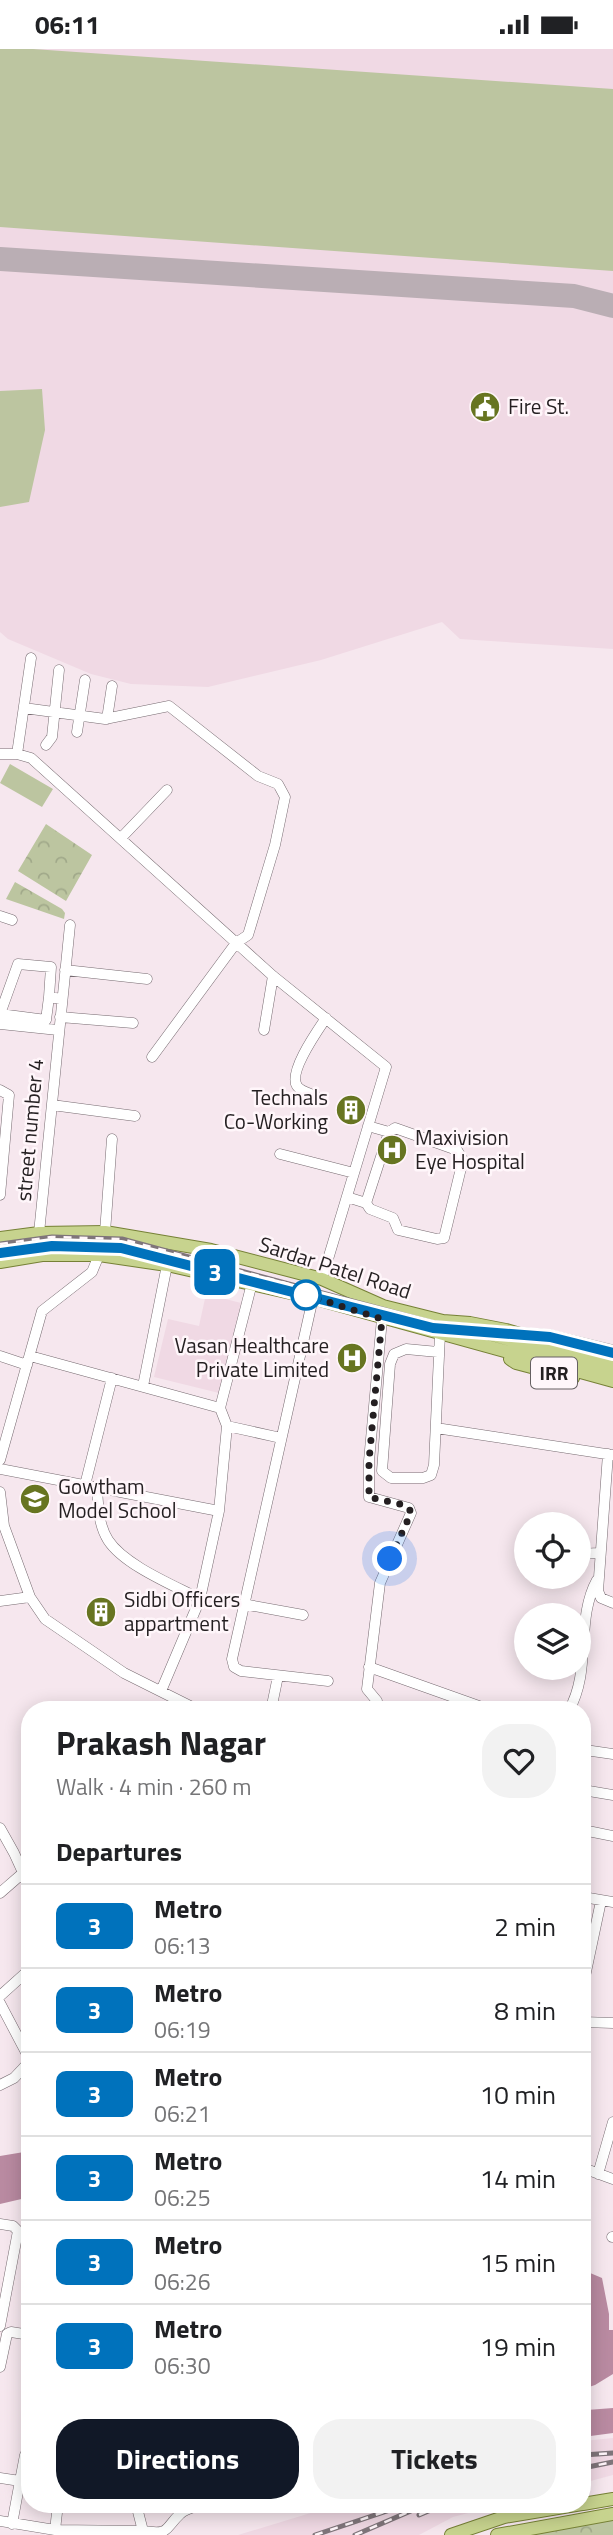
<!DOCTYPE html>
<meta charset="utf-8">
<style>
:root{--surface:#fff;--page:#f2f2f2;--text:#202124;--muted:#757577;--line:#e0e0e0;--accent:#111827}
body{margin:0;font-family:"Titillium Web",sans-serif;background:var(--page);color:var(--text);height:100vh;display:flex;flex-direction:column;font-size:26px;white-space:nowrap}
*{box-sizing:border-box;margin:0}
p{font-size:23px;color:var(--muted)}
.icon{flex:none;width:38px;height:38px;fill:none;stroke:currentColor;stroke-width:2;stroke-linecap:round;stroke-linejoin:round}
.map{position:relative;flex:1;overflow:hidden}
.panel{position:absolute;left:21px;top:1652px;width:570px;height:812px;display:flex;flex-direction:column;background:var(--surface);border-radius:28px;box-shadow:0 4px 18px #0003}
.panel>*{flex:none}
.badge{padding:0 14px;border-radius:10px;font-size:24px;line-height:46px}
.fabs{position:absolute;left:514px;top:1463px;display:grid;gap:14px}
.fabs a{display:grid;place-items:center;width:77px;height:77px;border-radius:50%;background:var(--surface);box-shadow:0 4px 18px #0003;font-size:35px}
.you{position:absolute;width:35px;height:35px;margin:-18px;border:5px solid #fff;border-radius:50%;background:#1a73e8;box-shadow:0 0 0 10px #1a73e833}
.map>.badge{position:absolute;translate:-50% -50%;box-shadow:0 0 0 4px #fff}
h2{padding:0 35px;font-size:26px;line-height:63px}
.round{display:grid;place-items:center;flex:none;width:74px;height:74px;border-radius:28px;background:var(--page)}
.overview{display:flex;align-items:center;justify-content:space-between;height:119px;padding:0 35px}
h1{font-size:33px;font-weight:700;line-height:52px}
.cta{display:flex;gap:14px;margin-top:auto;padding:14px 35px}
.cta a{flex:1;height:80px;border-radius:28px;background:var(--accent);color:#fff;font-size:28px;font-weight:700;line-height:80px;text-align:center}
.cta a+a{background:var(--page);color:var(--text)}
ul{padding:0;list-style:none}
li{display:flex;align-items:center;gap:21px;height:84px;padding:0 35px;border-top:2px solid var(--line)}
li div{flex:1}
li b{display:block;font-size:26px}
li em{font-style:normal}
li .badge{min-width:77px;font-weight:700;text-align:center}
.status{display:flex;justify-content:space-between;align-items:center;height:49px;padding:0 35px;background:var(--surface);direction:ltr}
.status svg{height:19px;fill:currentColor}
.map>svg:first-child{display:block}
</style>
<div class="status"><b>06:11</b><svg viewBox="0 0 49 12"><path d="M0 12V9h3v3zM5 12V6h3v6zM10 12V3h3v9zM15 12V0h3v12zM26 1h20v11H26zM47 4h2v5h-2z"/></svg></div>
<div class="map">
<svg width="613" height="2486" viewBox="0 0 613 2486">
<defs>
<pattern id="park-crowns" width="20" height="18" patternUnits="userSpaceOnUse" patternTransform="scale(1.75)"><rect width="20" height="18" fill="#bcc5a0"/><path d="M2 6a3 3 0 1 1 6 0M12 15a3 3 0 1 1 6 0" fill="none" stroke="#a1a98a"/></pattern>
</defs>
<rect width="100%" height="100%" fill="#f6e7ee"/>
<!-- built -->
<path fill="#f0d9e4" d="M0,0H613V600L460,590L442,573L321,611L208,638L131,635L91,625L8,590L0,583Z
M206,1245L241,1254L219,1344L154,1328L168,1270L199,1277Z
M613,2389V2426L583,2434V2392Z
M340,2455H502L453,2468L419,2486H238Z"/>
<!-- grass -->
<path fill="#bcc5a0" d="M0,0H33L613,40V222L0,178Z
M42,340L45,381L29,453L0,458V342Z
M10,715L53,740L42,758L0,734Z"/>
<!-- park -->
<path fill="url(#park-crowns)" d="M46,775L92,806L66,852L18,822Z
M15,833L62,860L65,864L64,870L6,850Z
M613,2471V2486H509Z"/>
<!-- water -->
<path fill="#b98aa1" d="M30,2102V2148L0,2155V2107Z
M583,2221L602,2229L609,2265V2281H613V2325L595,2336L583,2340Z
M613,2359V2384L583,2388V2371L589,2367L587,2361Z"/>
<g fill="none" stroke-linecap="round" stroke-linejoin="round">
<!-- taxiway -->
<path stroke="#baaeb4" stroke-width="24" d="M0,210L574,247L613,257"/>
<!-- minor casing -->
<g stroke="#776b71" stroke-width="11">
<path id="minor" d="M24,659L105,670L169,657L258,727L278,735L285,748L275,796L248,886L236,894L152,1008
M107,670L112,637
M77,683L85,631
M46,696L52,688L59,621
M0,705H17L31,709L273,927L386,1018L322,1230
M17,705L31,609
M121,789L167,741
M0,867L12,871
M65,921L147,930
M49,948L46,971L0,965L18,915L51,918L49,948L62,950
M60,968L133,974
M0,975L58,981
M264,981L273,927
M0,1041L9,1046L0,1146
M317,1048C312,1045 300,1042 297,1037C288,1023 318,981 326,969
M52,1056L135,1067
M280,1105L354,1124
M347,1148L366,1154L370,1160L393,1169L398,1181L437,1190L444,1189L463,1111L457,1101L395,1079L389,1083L368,1077
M366,1154L389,1083
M105,1183L112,1090
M39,1184L70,876
M313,1249L232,1610L234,1618L241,1622L328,1632
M438,1303L406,1300L394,1305L390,1315L382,1422L391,1429H423L431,1426L434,1416L440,1285
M0,1307L27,1316
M30,1307L220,1359L227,1377L281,1389
M143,1337L167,1216
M220,1359L252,1234
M436,1379L613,1406
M608,1405L598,1542L601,1549L613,1554
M0,1411L42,1262L92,1223L99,1206
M0,1420L219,1462
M85,1436L112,1329
M97,1438C98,1455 98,1475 108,1491C124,1516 173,1536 200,1550
M0,1443L4,1477L30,1548L45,1570L124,1624L198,1661
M579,1505L599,1504
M0,1552L30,1548
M243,1555L303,1566
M369,1618L490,1661
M161,1642L200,1550L219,1462L227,1377
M272,1656L296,1661
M271,1661L278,1627
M376,1661L377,1652L367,1640L380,1534L411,1464L409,1459L369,1448V1412L382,1270
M569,1661C592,1621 575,1571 597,1531
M585,1701L613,1705
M583,1741L613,1746
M0,1779L14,1804L30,1839
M583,1781L613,1787
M0,1844L23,1824
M583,1848L613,1853
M583,1937L601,1852
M0,1947L30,1920
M0,1954L30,2011
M583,1973L613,1974
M0,2036L14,2029L30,2012
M583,2119L613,2130
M598,2125L613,2073
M0,2175L13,2177L18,2182L0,2277
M612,2188H613
M0,2318L7,2285L11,2283L30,2286
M0,2429L20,2432L25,2406L30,2404
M136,2455L143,2482
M0,2472L55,2481L143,2482C171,2486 164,2480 180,2465C185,2460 195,2458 202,2455
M12,2475L20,2432
M55,2481L58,2455"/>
</g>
<!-- major casing -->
<g stroke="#768136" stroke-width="14">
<path id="major" d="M0,1189L39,1184L105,1183L211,1201L322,1230L383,1257L443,1272L470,1274L506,1281L613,1312
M0,1213L42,1206H99L167,1216L313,1249L613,1332
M482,1283L613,1321
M510,1310L516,1314L573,1329
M583,2455L613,2450
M451,2486L504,2468L582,2455
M497,2486L613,2465"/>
</g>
<!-- minor -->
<use href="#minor" stroke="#fff" stroke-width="10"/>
<!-- major -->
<use href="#major" stroke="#c7d38e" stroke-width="12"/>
<!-- rail casing -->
<g stroke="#7f757a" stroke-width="5">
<path id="rail" d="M0,1195L52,1188L122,1190L434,1274L550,1283L613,1298
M583,2406L613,2404
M583,2419L613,2413
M419,2466L445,2455
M315,2486L408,2455
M355,2486L427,2455"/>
</g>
<!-- rail -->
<use href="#rail" stroke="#fff6fa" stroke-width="2.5" stroke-dasharray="8" stroke-linecap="butt"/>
</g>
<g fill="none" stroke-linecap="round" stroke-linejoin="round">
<!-- line casing -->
<g stroke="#fff" stroke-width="16">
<path id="line" d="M0,1204L52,1197L121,1199L433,1279L550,1288L613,1304"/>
</g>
<!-- line -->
<use href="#line" stroke="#0072bc" stroke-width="10"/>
<!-- walk -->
<path stroke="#241f21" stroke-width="7" stroke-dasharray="0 12.6" d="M306,1246L382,1270L369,1412V1448L404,1456L409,1459L411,1464L390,1510"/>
</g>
<!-- icons -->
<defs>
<g id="civic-disc" transform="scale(1.575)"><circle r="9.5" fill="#677521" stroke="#fff6fa"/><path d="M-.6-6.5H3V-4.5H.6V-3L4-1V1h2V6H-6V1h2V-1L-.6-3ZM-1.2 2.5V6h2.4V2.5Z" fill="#fff"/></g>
<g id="building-disc" transform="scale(1.575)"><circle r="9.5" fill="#677521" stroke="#fff6fa"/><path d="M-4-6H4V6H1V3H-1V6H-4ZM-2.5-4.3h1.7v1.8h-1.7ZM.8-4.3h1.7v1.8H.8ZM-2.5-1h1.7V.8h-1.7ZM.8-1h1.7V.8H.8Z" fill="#fff"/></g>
<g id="hospital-disc" transform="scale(1.575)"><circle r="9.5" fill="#677521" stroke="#fff6fa"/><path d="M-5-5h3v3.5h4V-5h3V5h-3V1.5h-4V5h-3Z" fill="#fff"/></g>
<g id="school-disc" transform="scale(1.575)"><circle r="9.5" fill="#677521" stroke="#fff6fa"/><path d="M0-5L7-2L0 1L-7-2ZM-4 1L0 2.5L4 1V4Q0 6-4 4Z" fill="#fff"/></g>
</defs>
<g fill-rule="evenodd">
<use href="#civic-disc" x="485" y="358"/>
<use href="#building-disc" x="351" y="1061"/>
<use href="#hospital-disc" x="392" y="1101"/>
<use href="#hospital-disc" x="352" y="1309"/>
<use href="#school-disc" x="35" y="1450"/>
<use href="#building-disc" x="101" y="1563"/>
</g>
<!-- markers -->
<circle fill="#fff" stroke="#0072bc" stroke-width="3.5" cx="306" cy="1246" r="14"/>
<g text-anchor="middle" stroke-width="5" stroke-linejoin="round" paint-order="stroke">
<!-- shield labels -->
<rect fill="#fff6fa" stroke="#666062" stroke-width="2" x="531" y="1308.5" width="46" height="31" rx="5"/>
<g font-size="19" font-weight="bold" fill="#241f21">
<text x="554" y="1331">IRR</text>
</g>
<!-- poi labels -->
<g font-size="21" fill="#241f21" stroke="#fff6fa" text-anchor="start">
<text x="508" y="365">Fire St.</text>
<text x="328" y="1056" text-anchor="end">Technals<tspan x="328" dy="24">Co-Working</tspan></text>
<text x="415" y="1096">Maxivision<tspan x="415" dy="24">Eye Hospital</tspan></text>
<text x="329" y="1304" text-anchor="end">Vasan Healthcare<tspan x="329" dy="24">Private Limited</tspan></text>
<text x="58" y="1445">Gowtham<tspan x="58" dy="24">Model School</tspan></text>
<text x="124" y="1558">Sidbi Officers<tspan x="124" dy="24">appartment</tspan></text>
</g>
<!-- street labels -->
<g font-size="21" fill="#241f21" stroke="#fff6fa">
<text transform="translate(30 1081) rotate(-85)" y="7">street number 4</text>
<text transform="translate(335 1219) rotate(18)" y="7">Sardar Patel Road</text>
</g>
</g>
</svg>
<div class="fabs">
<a><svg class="icon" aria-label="locate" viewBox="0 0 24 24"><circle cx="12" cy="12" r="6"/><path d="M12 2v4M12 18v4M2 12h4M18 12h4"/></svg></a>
<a><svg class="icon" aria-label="layers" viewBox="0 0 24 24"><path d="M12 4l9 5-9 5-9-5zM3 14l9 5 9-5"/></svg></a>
</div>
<div class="you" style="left:390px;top:1510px"></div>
<b class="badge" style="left:215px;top:1223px;background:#0072bc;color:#fff">3</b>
<section class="panel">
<div class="overview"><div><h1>Prakash Nagar</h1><p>Walk · 4 min · 260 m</p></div><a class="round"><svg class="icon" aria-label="heart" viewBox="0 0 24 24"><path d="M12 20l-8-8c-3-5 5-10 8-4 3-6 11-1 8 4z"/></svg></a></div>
<h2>Departures</h2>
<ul>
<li><span class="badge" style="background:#0072bc;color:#fff">3</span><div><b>Metro</b><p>06:13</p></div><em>2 min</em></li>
<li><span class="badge" style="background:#0072bc;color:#fff">3</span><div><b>Metro</b><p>06:19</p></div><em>8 min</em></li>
<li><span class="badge" style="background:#0072bc;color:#fff">3</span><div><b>Metro</b><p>06:21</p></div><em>10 min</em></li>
<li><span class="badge" style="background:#0072bc;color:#fff">3</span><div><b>Metro</b><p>06:25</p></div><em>14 min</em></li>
<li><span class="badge" style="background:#0072bc;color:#fff">3</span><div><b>Metro</b><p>06:26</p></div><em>15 min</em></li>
<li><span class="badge" style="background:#0072bc;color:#fff">3</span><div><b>Metro</b><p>06:30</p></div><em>19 min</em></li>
</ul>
<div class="cta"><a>Directions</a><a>Tickets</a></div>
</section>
</div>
